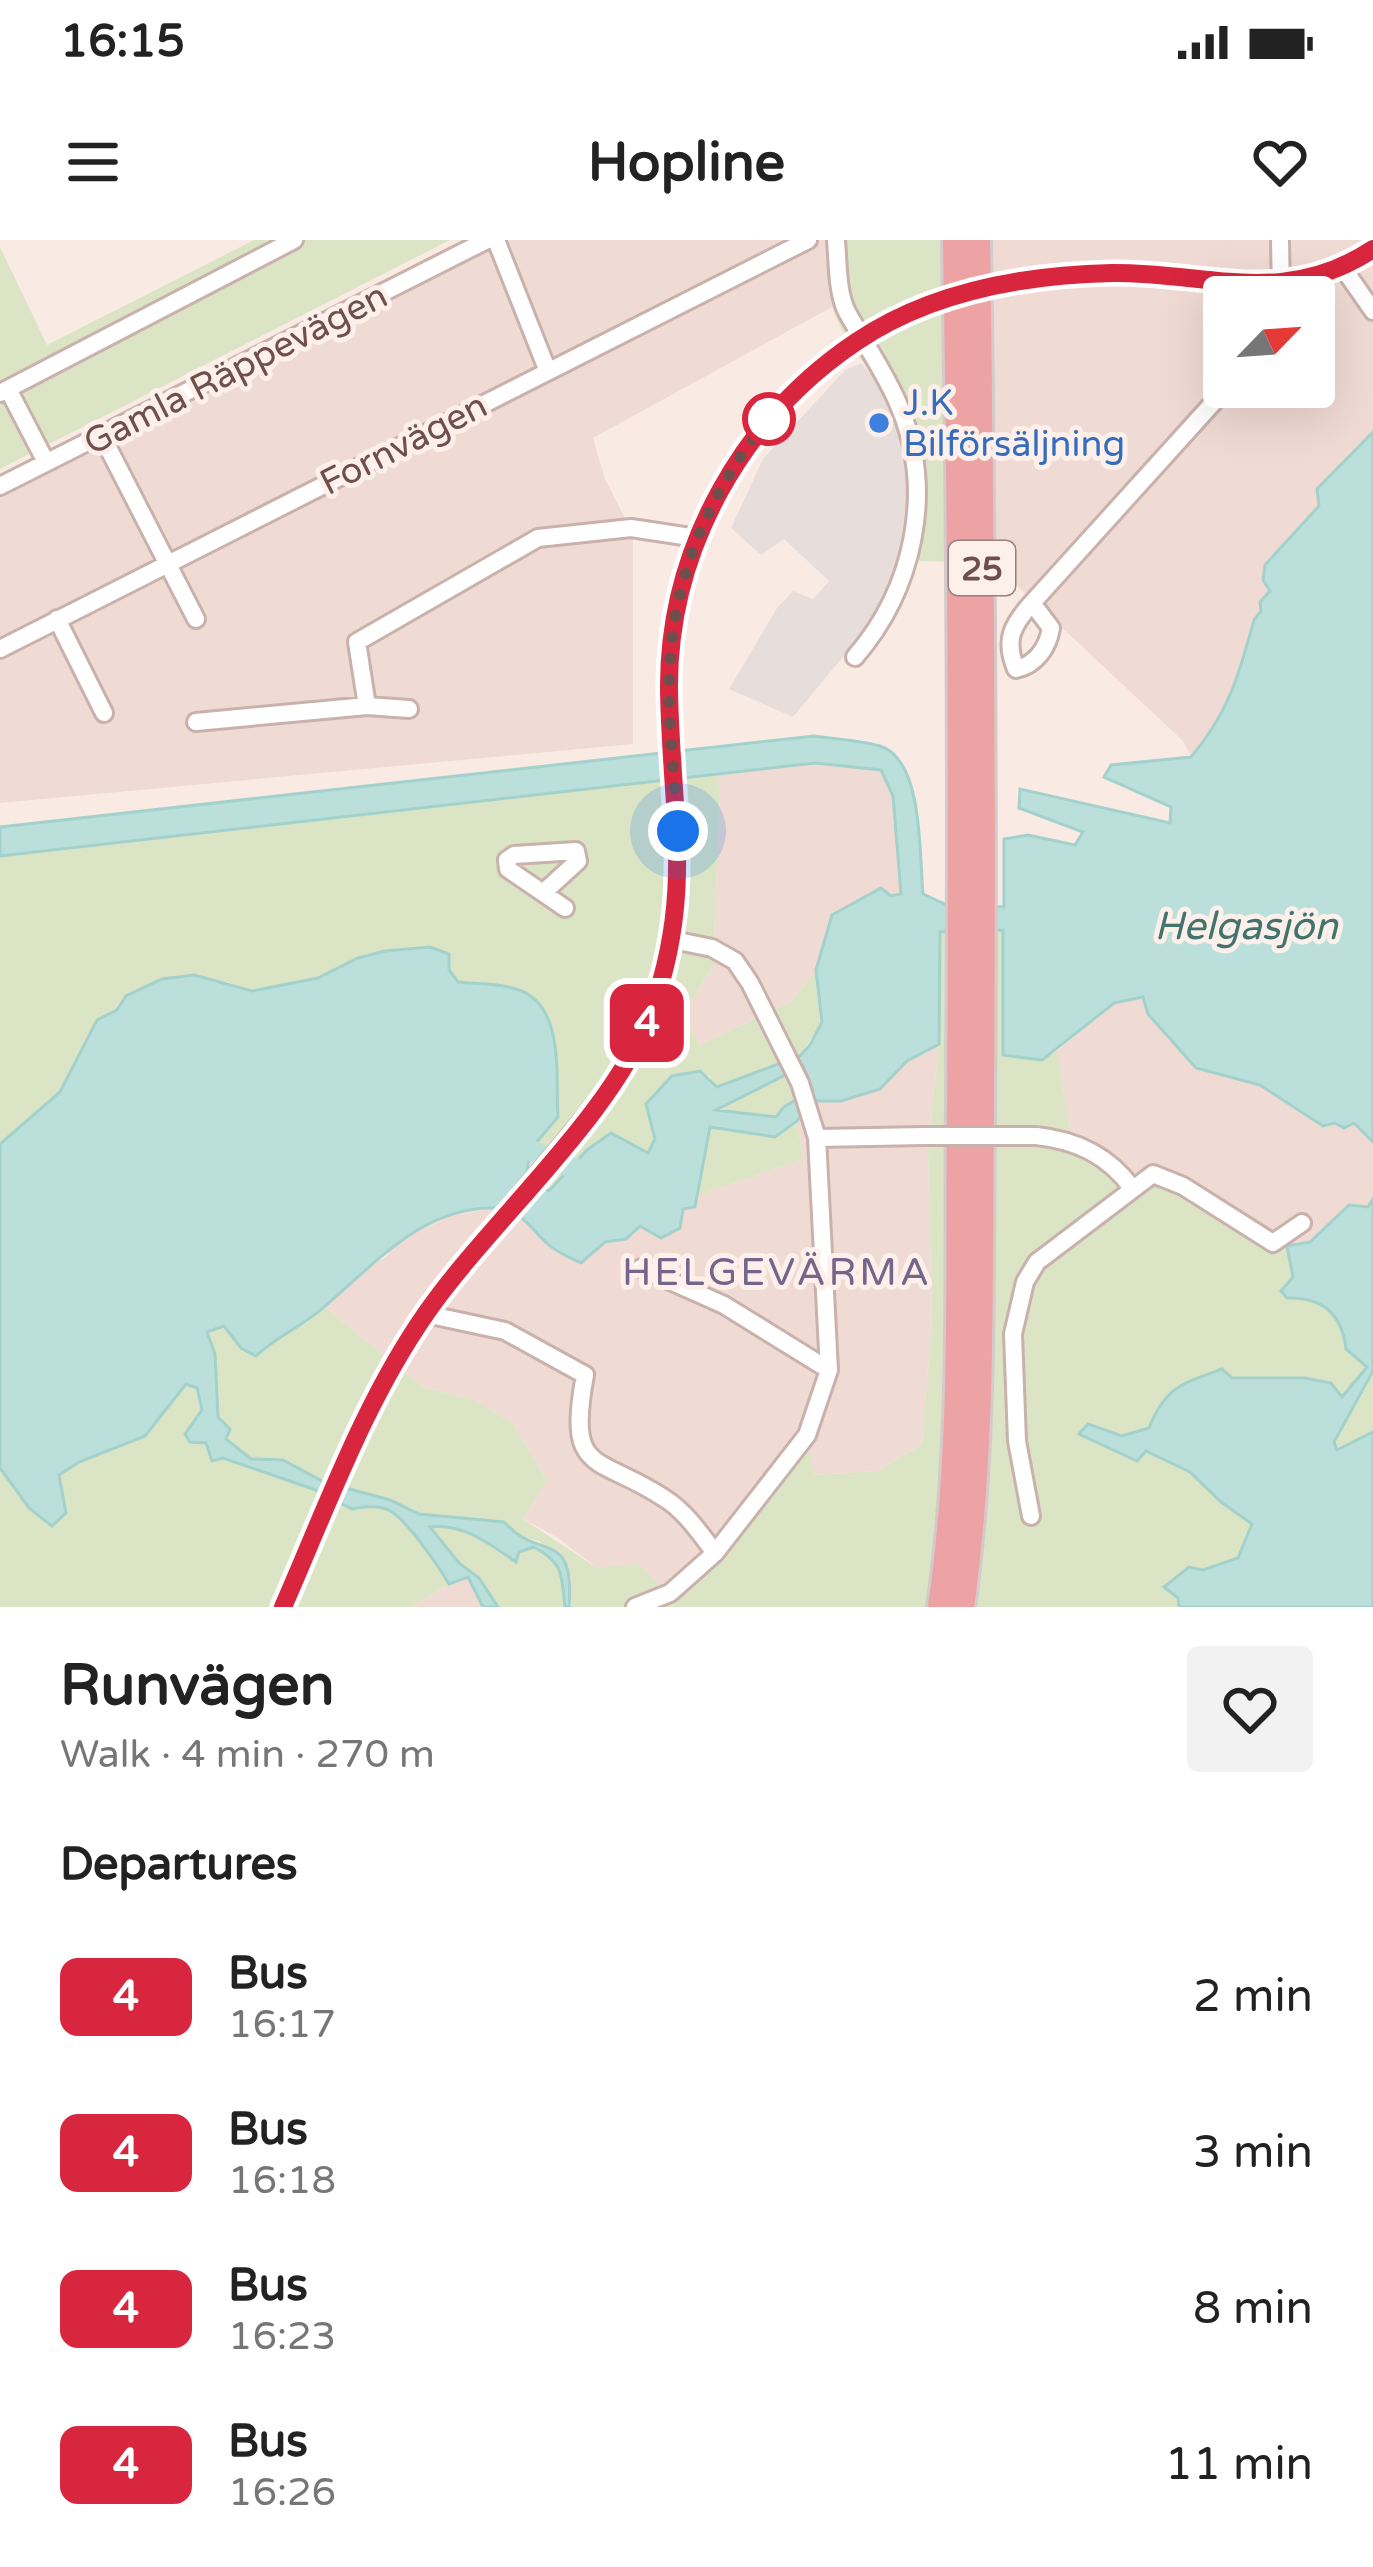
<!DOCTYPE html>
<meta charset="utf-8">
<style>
:root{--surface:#fff;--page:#f2f2f2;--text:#222;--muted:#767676}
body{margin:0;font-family:"Varela Round",sans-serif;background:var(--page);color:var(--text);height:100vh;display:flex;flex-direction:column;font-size:45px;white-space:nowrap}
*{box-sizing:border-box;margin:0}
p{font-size:39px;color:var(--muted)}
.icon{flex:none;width:66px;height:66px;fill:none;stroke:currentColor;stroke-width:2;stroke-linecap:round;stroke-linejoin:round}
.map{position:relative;height:1367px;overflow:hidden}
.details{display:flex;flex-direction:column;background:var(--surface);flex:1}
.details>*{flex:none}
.badge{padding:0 24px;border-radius:18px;font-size:42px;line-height:78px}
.needle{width:78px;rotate:65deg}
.buttons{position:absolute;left:1203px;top:36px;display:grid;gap:24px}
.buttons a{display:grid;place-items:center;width:132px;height:132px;border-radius:12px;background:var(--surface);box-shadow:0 12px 48px #0002;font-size:60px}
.you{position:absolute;width:60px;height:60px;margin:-30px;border:9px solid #fff;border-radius:50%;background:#1a73e8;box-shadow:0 0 0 18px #1a73e833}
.map>.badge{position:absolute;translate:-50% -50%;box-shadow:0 0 0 6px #fff}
h2{padding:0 60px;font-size:45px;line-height:108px}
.round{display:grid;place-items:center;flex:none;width:126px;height:126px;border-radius:12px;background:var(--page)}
.summary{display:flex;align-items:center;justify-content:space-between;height:204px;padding:0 60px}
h1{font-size:57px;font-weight:700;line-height:90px}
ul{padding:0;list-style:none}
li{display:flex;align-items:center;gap:36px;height:156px;padding:0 60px}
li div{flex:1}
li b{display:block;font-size:45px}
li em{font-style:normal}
li .badge{min-width:132px;font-weight:700;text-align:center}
.status{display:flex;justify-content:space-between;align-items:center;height:84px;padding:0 60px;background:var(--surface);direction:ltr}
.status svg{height:33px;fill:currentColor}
header{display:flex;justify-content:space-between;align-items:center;height:156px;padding:0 60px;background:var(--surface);font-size:54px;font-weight:700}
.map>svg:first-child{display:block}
</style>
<div class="status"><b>16:15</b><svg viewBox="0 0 49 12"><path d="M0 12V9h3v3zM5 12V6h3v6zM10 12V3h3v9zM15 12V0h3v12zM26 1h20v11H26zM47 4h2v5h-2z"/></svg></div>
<header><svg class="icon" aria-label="menu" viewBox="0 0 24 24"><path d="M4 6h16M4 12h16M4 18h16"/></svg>Hopline<svg class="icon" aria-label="heart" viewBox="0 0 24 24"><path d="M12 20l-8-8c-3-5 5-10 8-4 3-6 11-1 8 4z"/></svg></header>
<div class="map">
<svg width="1373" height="1367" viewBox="0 0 1373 1367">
<rect width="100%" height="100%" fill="#f9ebe4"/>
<!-- residential -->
<path fill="#f0dbd4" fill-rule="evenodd" d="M465,0H827L832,67L593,198L605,239L633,294V504L0,563V237Z
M991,0H1373V192L1317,249L1319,265L1289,303L1276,312L1270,350L1260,362L1262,371L1254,380L1233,456L1213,491L1191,517L1183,501L994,324ZM1224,57H1314V147H1224Z
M815,523L881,530L893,556L901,655L832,675L816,730L792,761L700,805L682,777L713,726L720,551L717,535Z
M1143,756L1196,828L1260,845L1323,886L1354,883L1373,902V959L1369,967L1348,965L1310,1002L1287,1006L1273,1003L1132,948L1072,900L1057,811L1114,763Z
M939,804L928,909L932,1078L922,1204L877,1231L813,1235L807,1197L670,1353L597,1328L558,1298L523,1279L547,1241L513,1183L474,1160L423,1147L325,1067L350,1041L388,1015L394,1003L451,976L500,967L524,978L550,1007L626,999L640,985L695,967L696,956L803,919L797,881L814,861H841L880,849L907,821Z
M468,1336L483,1367H411L449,1344Z"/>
<!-- industrial -->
<path fill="#e7dedb" d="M861,123L875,139L897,177L908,224V278L899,320L881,364L862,394L793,477L729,449L777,368L793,351L813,359L829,341L784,299L761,315L731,288L763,219L845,130Z"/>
<!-- green -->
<path fill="#dbe5c5" d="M254,0H450L0,229V7L47,105Z
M827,0H991L994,324L899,320C912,257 914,193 875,139C860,117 839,92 832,66C827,46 829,21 827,0Z
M717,535L720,551L713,726L682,777L700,805L792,761L816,730L822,782L800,816L716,847L709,835L653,887L655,900L648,913L610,893L587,910L548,952L526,939C532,898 566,845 554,801C550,784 526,763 515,748L458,742L429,707L358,718L318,738L279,747L252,751L227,742L117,770L97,780L60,852L0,904V616Z
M1003,689V815L1041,820L1057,811L1072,900L1132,947L1153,934L1273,1003L1287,1006L1294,1037L1282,1051L1287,1058C1334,1056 1342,1092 1367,1127L1342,1157L1330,1143L1305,1138H1231L1156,1170L1150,1188L1122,1196L1089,1184L1190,1232L1221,1262L1252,1284L1238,1318L1165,1347L1178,1358L1179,1367H569L571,1338L539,1301L444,1276L419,1274L390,1260L324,1242L284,1220L251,1219L233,1208L218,1178L215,1114L206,1092L224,1085L241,1108L256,1116L275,1098L325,1067L423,1147L474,1160L513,1183L547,1241L523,1279L597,1328L638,1324L670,1353L807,1195L814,1235L877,1231L922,1204L932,1078L928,909L939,804V692Z
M803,826L814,850L784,867L776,877L714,870Z
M797,881L803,919L696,956L709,886L774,897Z
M1373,1131V1192L1337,1211L1334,1202L1337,1192Z
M185,1144L197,1148L206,1203L222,1217L313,1249L352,1269C364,1266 382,1265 392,1272C408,1282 439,1327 449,1344L411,1367H0V1229L29,1268L66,1272L59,1236L79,1222L145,1196Z
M442,1286L477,1296L515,1321L519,1312L534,1307C565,1324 561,1334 564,1367H498L479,1338L459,1323L429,1287Z"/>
<!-- water -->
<path fill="#bbe0dc" stroke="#a3d1cb" stroke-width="3" fill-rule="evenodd" d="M1373,192V902L1354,883L1344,888L1335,883L1323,886L1260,845L1196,828L1148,774L1143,757L1114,763L1042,820L1003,815V690L940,692L939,804L907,821L880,849L841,861H814L797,881L775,897L710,887L695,967L683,969L680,988L661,998L640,986L626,999L605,1002L581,1023C571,1018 558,1013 549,1005C532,991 522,969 497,968C423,965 374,1025 324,1067C303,1086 277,1096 256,1116L241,1108L224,1086L207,1092L215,1114L218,1177L230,1189L226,1199L251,1219L283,1220L324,1242L390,1260L419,1274L504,1282C539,1322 575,1287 569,1367H565C561,1335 565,1324 534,1307L519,1312L516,1322C490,1304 463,1283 430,1287L459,1323L479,1338L498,1367H483L468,1337L449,1344C439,1327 408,1282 392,1272C382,1265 364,1266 352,1269L313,1249L223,1218L212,1221L206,1203L190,1202L185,1194L202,1170L197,1148L186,1144L145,1196L79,1222L59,1235L66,1273L52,1286L29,1268L0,1228V904L60,852L97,780L117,770L126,756L162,739L194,735L252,751L318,738L358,718L385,711L430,707L449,714V730L458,742C476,744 498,743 516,749C566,764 555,836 558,877L530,910L526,939L549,951L587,910L611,893L648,913L655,899L646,864L672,836L700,831L717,847L800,816L810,805L822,782L816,730L832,675L881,648L891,656L901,654L893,556L881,530L815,523L0,616V587L814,496C835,499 860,500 880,506C924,520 919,615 923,654L945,664L1004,667V599L1028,595L1075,605L1083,592L1019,568L1020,549L1170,583L1171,567L1104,537L1111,525L1191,517C1229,472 1239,435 1254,380L1261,371L1260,362L1270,351L1263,340L1265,325L1319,266L1317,249ZM803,826L813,850L784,867L776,877L716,870Z
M1373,959V1131L1334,1202L1337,1210L1373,1192V1367H1179L1178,1358L1164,1347L1189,1327L1203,1330L1238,1318L1252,1284L1221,1262L1190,1232L1146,1211L1137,1221L1079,1194L1088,1184L1122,1196L1149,1188C1165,1147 1183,1143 1222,1129L1232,1138H1305L1331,1143L1342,1157L1367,1127L1346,1109C1342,1073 1321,1057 1287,1058L1281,1051L1293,1037L1287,1006L1310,1002L1349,965L1368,967Z"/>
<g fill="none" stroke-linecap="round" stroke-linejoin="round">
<!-- river -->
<path stroke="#bbe0dc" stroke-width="21" d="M505,900L593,936"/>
<!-- minor casing -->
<g stroke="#c9b1ac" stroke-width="22">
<path id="minor" d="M496,0L547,129
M836,0C838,22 837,53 847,72C864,103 887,135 900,168C935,253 913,350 855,417
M1280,0L1281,57
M1343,28L1373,71
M989,46C1032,39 1076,33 1119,34C1212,35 1288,65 1373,9
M8,149L46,222
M0,153L294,0
M102,196L196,379
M0,246L487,0
M1032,363L1051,388C1048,407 1036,425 1016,429C1004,400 1012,385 1032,363L1212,164L1225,149L1228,147
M57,379L104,473
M0,409L808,0
M367,466L357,402L538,298L631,288L697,298
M196,482L367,466L409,469
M544,652L578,621L576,611L514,615L507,620L508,629L565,668
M1036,896C1076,900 1108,915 1132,948
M817,898L925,896
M641,1028L724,1065L829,1130
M426,1074L505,1091L585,1135C566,1236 597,1214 664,1258C685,1271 700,1293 715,1313
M1031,1276L1017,1201L1013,1094L1025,1042L1037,1022L1153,934L1183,946L1273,1003L1302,983
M283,1367C327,1268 364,1163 425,1074C470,1009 525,952 574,891C599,862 626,830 642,795C698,672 670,574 669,447C668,277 779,123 936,62
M635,1367L670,1353L715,1313L807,1195L829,1130L817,898L800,843L750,743L735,721L712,708L673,700"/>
</g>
<!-- highway casing -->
<g stroke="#d4caca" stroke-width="30">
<path id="highway" d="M940,1367C964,1202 957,1032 959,866C961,577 960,289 955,0
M962,1367C985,1202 980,1033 982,866C984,577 982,289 978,0"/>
</g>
<!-- minor -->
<use href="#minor" stroke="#fff" stroke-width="16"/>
<!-- highway -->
<use href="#highway" stroke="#eda2a3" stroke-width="24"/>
<!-- minor-bridge casing -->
<g stroke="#c9b1ac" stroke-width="22" stroke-linecap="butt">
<path id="minor-bridge" d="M925,896H1036"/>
</g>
<!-- minor-bridge -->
<use href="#minor-bridge" stroke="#fff" stroke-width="16"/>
</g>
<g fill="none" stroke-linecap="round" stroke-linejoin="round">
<!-- line casing -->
<g stroke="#fff" stroke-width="27">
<path id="line" d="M283,1367C327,1267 364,1162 427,1072C492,979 614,875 652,770C695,650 670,567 669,446C669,308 743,178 856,102C931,51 1024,35 1112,33C1208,32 1284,68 1373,9"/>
</g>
<!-- line -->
<use href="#line" stroke="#d7263d" stroke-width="18"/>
<!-- walk -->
<path stroke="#6f4f4d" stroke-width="12" stroke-dasharray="0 21.6" d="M678,591C675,536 666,479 670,424C675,333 711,248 769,179"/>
</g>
<!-- markers -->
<circle fill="#fff" stroke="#d7263d" stroke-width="6" cx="769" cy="179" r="24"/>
<circle fill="#3f7fe0" stroke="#fdf0ea" stroke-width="4.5" cx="879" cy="183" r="12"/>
<g text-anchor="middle" stroke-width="10" stroke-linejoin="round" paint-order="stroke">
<!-- shield labels -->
<rect fill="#fdf0ea" stroke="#9a7f7c" stroke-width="3" x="949" y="301" width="66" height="54" rx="9"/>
<g font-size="33" font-weight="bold" fill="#6f4f4d">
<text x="982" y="340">25</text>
</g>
<!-- street labels -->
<g font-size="36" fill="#6f4f4d" stroke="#fdf0ea">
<text transform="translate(235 128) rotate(-27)" y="13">Gamla Räppevägen</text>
<text transform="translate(403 203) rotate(-27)" y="13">Fornvägen</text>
</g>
<!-- shop labels -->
<g font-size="36" fill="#366cbe" stroke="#fdf0ea" text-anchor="start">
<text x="903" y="175">J.K<tspan x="903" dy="41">Bilförsäljning</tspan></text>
</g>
<!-- water labels -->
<g font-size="39" font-style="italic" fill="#42736d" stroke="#fdf0ea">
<text x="1246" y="699">Helgasjön</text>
</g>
<!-- neighbourhood labels -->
<g font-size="39" letter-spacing="3" fill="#74658c" stroke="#fdf0ea">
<text x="777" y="1045">HELGEVÄRMA</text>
</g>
</g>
</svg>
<div class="buttons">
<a><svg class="needle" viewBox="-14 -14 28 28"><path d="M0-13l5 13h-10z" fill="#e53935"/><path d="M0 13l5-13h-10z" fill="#767676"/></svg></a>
</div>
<div class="you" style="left:678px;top:591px"></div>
<b class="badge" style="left:647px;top:783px;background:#d7263d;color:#fff">4</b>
</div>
<section class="details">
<div class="summary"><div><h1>Runvägen</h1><p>Walk · 4 min · 270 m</p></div><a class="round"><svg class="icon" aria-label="heart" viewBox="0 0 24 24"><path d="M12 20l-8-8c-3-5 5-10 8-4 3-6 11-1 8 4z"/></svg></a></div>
<h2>Departures</h2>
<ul>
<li><span class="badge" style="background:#d7263d;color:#fff">4</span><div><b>Bus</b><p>16:17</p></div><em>2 min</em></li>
<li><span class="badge" style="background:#d7263d;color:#fff">4</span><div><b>Bus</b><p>16:18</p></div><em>3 min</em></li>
<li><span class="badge" style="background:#d7263d;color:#fff">4</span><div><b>Bus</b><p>16:23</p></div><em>8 min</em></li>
<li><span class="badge" style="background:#d7263d;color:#fff">4</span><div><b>Bus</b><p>16:26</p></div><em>11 min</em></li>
</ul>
</section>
